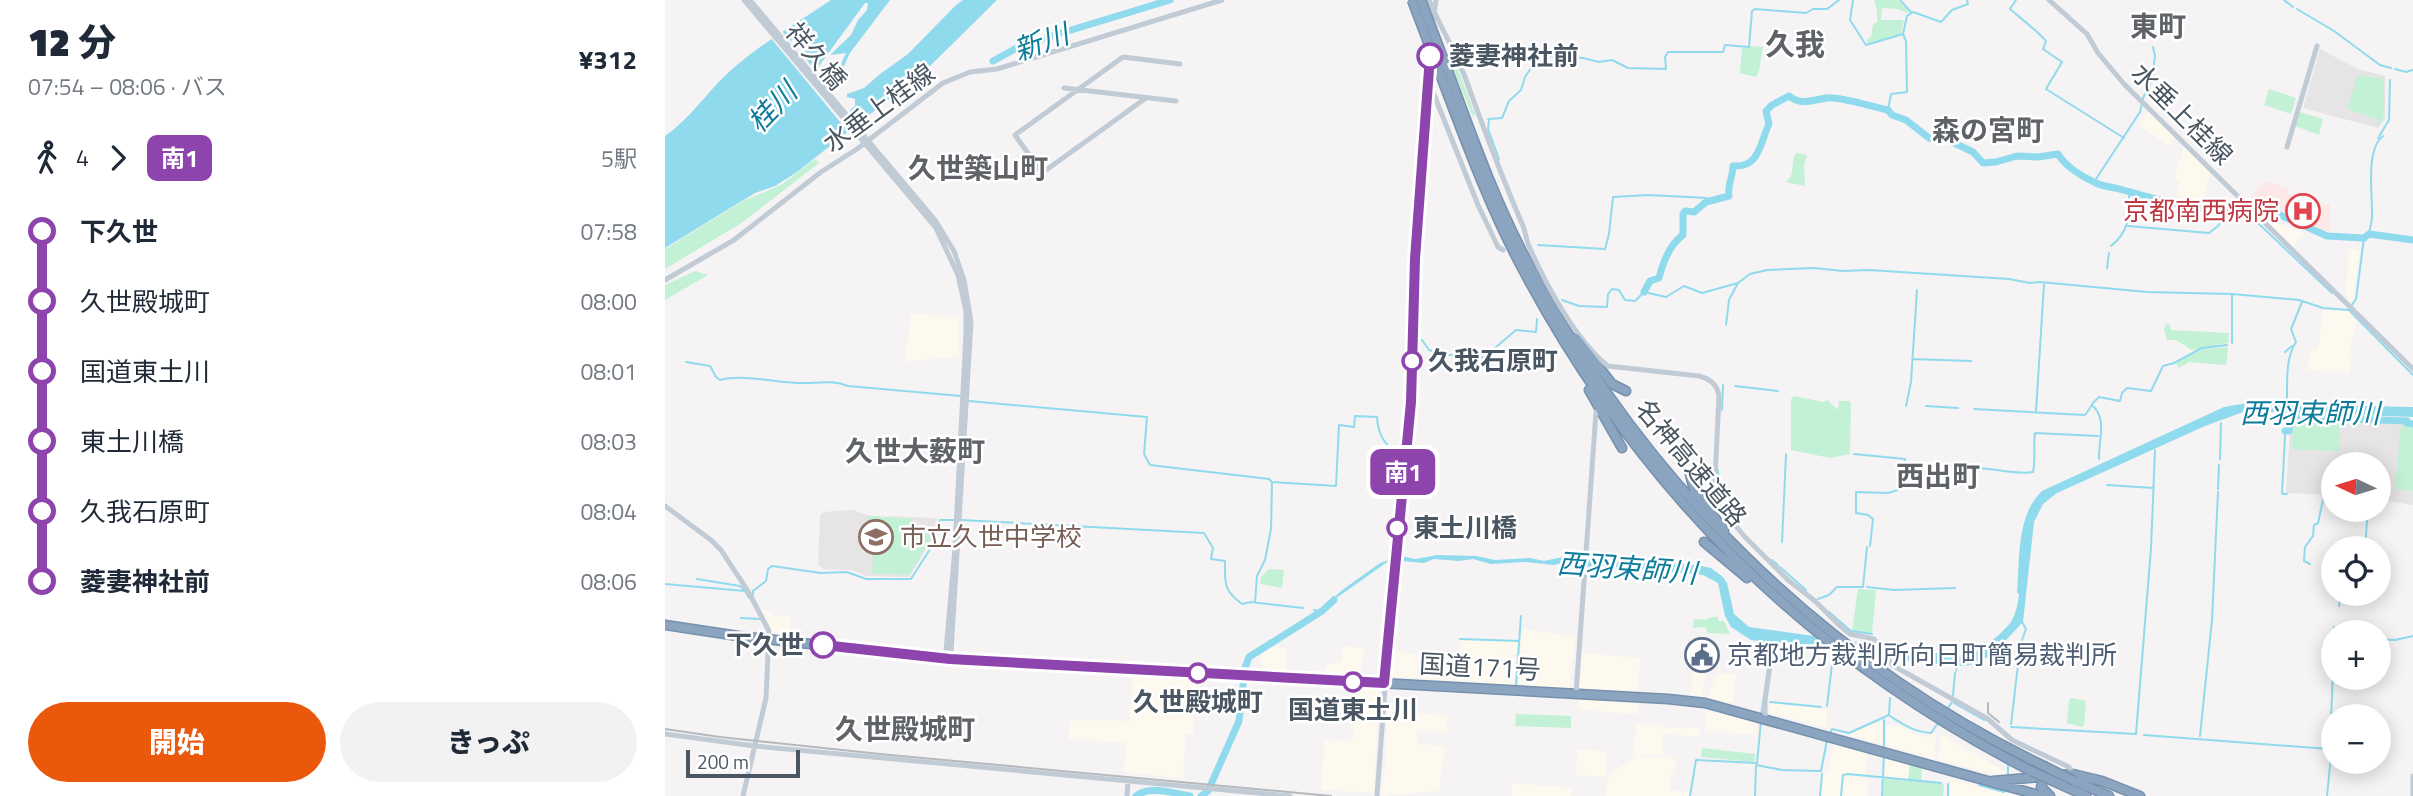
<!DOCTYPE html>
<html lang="ja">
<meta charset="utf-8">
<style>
:root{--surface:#fff;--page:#f2f2f3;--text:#1f2937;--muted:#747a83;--accent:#ea580c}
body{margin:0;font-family:"Titillium Web","Noto Sans JP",sans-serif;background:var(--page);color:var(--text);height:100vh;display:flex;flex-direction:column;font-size:26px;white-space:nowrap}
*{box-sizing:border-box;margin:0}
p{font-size:23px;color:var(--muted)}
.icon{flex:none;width:38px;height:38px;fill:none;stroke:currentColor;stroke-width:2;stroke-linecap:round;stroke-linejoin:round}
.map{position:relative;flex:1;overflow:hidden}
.details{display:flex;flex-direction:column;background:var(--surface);width:665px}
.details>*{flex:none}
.badge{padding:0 14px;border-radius:10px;font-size:24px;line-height:46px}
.needle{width:46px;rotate:274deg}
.tools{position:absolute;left:1656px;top:452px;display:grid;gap:14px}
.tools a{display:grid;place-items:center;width:70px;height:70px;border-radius:50%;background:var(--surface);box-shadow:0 4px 18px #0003;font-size:35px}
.scale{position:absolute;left:21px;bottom:18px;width:114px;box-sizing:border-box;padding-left:7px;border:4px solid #4a5661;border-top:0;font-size:19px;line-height:24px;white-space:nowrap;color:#4a5661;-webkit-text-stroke:5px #fff;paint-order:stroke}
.map>.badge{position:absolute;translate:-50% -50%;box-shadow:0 0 0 4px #fff}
.legs{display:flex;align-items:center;gap:10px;height:77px;padding:0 28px;font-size:23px}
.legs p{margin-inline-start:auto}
.summary{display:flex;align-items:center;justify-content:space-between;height:119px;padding:0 28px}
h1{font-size:38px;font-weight:800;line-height:52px}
.cta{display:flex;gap:14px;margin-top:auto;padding:14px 28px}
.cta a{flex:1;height:80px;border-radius:42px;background:var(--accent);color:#fff;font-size:28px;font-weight:800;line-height:80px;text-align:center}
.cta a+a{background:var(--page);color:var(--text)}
ul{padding:0 28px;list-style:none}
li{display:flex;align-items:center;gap:24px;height:70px;font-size:26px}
li i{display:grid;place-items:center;width:10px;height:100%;margin:0 9px;background:currentColor}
li i::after{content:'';width:18px;height:18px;margin:-9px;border:5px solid;border-radius:50%;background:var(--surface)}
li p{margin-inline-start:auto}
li:first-child i{background:linear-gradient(#0000 50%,currentColor 0)}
li:last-child i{background:linear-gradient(currentColor 50%,#0000 0)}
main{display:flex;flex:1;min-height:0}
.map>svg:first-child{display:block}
</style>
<main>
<section class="details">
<div class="summary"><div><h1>12 分</h1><p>07:54 – 08:06 · バス</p></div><b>¥312</b></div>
<div class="legs"><svg class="icon" aria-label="walk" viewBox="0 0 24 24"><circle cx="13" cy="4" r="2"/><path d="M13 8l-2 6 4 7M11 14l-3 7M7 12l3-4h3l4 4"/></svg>4<svg class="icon" aria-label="forward" viewBox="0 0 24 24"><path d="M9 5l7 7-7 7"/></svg><b class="badge" style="background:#8e44ad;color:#fff">南1</b><p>5駅</p></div>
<ul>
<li><i style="color:#8e44ad"></i><b>下久世</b><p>07:58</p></li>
<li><i style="color:#8e44ad"></i><span>久世殿城町</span><p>08:00</p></li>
<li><i style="color:#8e44ad"></i><span>国道東土川</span><p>08:01</p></li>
<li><i style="color:#8e44ad"></i><span>東土川橋</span><p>08:03</p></li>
<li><i style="color:#8e44ad"></i><span>久我石原町</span><p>08:04</p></li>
<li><i style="color:#8e44ad"></i><b>菱妻神社前</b><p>08:06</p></li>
</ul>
<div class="cta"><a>開始</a><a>きっぷ</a></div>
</section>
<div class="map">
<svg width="1748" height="796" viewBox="0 0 1748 796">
<rect width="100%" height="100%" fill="#f5f3f3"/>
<!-- commercial -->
<path fill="#fdf9ef" d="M1482,112H1485L1509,136L1504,146L1474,126Z
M1519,146L1545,173L1537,201L1512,196L1515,182L1509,180Z
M1601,217L1628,229L1639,233L1628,246L1599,219Z
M1684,248L1694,251L1689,297L1686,302L1681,295Z
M1658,310L1682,311L1692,322L1687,339L1685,355L1687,356L1685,373L1643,370L1645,349L1653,350Z
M246,314L294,317V356L240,362Z
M103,610L108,616L126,617L124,635L107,633L96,611Z
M857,629L911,637L904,688L853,685L855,670H860V664H854Z
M795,640L854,642L852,655H837L852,657L850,685L792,681L791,666Z
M1030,644L1047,645L1048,648L1047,660L1038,684L1037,696L1026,695Z
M678,646L699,648L695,676L659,674L662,664L676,662Z
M609,647L622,649L621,672L597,670L596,654Z
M726,650L754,655L751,678L724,677Z
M771,650L790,653L788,681L753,679L756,661H759L763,651Z
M917,653L975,658L973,692L913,688Z
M1053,673L1071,675L1067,703L1042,697Z
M468,675L531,679L528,734H521L518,778L458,772L462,743L403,739L405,720L464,721Z
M692,688L713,689L714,691L709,793L656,790L660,739L687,741Z
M913,699L973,703L971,714L938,712L912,709Z
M1105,703L1162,709V728L1105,713Z
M722,710L782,716V732L752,731V744L780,746L774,791L716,796L721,757Z
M1045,710L1092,723V735L1040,731L1042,712Z
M1218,721L1217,744L1184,735L1205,725Z
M971,723L996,725L997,727L1035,728L1034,737L998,734L997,755L968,756Z
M1221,725L1236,726L1250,734L1261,737L1271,733L1269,759L1221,745Z
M1276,734L1341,772L1340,776L1273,760Z
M1169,744L1202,753L1201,776L1174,773L1203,779V796H1155L1157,774H1162Z
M912,750L941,751L940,777L911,775Z
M972,757H1006L1013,761L1006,776L1005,790L1024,792L1023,796H941L942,778L950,770Z
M1220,758L1244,764L1243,780L1219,778Z
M1286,779L1339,793L1341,792L1355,796H1283Z
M847,783L907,788L906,796H847Z"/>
<!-- education -->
<path fill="#e6e4e5" d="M1655,49L1693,69L1720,76V119L1713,128L1638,108Z
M1626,416L1743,422L1748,425V505L1713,499V464H1668V495L1621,493Z
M187,510L202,515L225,518V516L272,518L271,530L264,545L244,577L202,576L186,570L158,569L153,564L155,515L159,512Z"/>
<!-- medical -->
<path fill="#fce8e6" d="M1601,181L1624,189L1623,194L1650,204H1665V230H1655L1586,200V197Z"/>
<!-- green -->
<path fill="#c3f1d5" d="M1209,0H1233L1244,12L1242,13L1233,9L1217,8L1216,20H1239L1236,34L1202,44V39L1206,37L1208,24L1212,22V10Z
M1085,46L1098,47L1094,71L1091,77L1075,73L1077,48H1084Z
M788,56L810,114L808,117L783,57Z
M1693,75L1719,79L1718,118L1712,127V119L1682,109Z
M1604,89L1631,98L1626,114L1599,105Z
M1635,112L1658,119L1654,135L1630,126Z
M1131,153L1142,155L1139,165L1140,186L1121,182C1131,175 1125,162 1131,153Z
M150,159L154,163L78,222L0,269V249L80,200L116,185Z
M30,271L43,275L0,300V285Z
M1501,323L1505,325L1506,330L1564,333L1563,343L1527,350L1511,340H1502L1499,329Z
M1563,347L1561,365L1524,362L1514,368L1511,363L1538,349Z
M1129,396L1159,402L1162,400L1173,410L1174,401H1184L1186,404L1185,454L1165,458L1126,450V399Z
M1628,419L1676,421L1674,451L1627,449Z
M1736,425L1748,426V491L1730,489Z
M205,516L248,519L246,522L255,532L269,533L244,575L207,573L208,554L200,553L202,521Z
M604,569L619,570L617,588L595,584L596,577Z
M1193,589L1211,590L1207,634L1187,631Z
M1047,617H1053L1054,621H1059L1065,634L1042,633L1041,627L1028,628L1029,619L1040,620Z
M1407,698L1421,701L1419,725L1417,727L1402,723L1404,700Z
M851,714L906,716V728L850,726Z
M1037,748L1090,754V760L1088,762L1036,757Z
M1245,765L1257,768L1256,782L1279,784L1278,796H1218L1219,779L1243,781Z"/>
<!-- water -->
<path fill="#90daee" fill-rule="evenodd" d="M166,0H225L185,53L175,74L173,71L181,53L165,55L186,35L193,20L202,10L203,3H200L151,70L184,111L190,106V99L182,97V94L199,88L215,74L243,54L291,5L298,0H332L261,70L132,172L110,186L90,193L0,248V136C21,121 36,101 53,83C84,50 128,26 166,0ZM148,30L152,32C149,43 145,48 137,54L125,41Z
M1582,403L1744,407H1748V417L1581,411L1540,426L1392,493L1378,504L1369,522L1358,622C1341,639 1322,667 1294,666L1290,675L1291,666L1229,659L1140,644L1104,643L1086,640L1066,627L1060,616L1053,583L1038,575L936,566L925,567L906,561L889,565L860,562L826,564L808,559L794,561L769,559L759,563L725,560L670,599L663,607L661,605L676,591L715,563L735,556L750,559L773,555L811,556L830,560L865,558L879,561L898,557L954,562L972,561L1032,565L1046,568L1058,577L1062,583L1069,614L1084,627L1299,657C1313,653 1337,634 1346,622C1351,613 1353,604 1354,594L1352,593C1355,559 1351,516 1377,491L1559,407Z"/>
<!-- pier -->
<path fill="#f5f3f3" d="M116,30L197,125L185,134L105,37Z"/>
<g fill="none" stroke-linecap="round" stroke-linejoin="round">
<!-- stream -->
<path stroke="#90daee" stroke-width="2" d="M1188,0L1185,20L1201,45L1238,34
M1235,0L1246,12
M1351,0L1345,9C1353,16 1377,35 1381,41L1378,49L1397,62L1381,89L1459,138
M1619,0L1628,7
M1632,9L1669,31L1715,65L1726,68
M1730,69L1741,72L1748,70
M1223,110L1226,94L1242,92L1241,41L1238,34L1242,16L1248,12L1276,22L1287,10L1303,4L1302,0
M823,119L837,118L844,101L856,90L860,77L868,65L884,56L918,58L934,62L947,60L963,68L1001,69L1000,57L1003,52H1058L1060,45L1084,47L1087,11L1090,9L1141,13L1148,9H1162L1174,0
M824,120L823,129L834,159
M1713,138L1724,120L1725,80
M1429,182L1475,112L1478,98L1487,80L1490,56L1488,47
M1577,208L1667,293
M1463,226L1544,233L1553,226L1561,215L1574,208
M1704,234C1705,227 1708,219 1707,212C1707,192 1701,149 1718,136
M873,245L940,249L944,234L948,197L983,195L1042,198V202
M1446,246C1464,232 1465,215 1464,192
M1442,268L1444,253
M1567,295V343
M897,300L914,306L942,307L943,294L947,289L954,290L960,300L970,301L979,292L1001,297L1019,286L1037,293L1073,283L1085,274L1102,270L1149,268L1178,271L1204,270L1344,279L1365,283L1375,282L1482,292L1567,294L1634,300L1658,308L1684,310L1748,375
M1687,305L1691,299L1699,238
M1061,325L1064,300L1073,283
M749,341L757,340L764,350L780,355H795L808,363L823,354L851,330L871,332L872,319
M1620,352L1627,346
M744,358L741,353L744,344
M1248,359L1306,361
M21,362L45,366L51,377L55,380C77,374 110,382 133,383C151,384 166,379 183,386L296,396
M1070,386L1113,391
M1622,398C1622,381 1621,356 1631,342L1626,329L1637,302
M304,401L482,417L479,454L485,465L604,479L607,482
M1427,404L1434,397L1455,401L1457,393L1462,388L1486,391L1498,366L1509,363L1537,348L1562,345
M1241,406L1246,382L1252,290
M1261,406L1293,408
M1309,409L1420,415L1427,405C1443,419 1433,441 1434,459
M1057,410L1058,385
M1371,411L1379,284
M1621,417L1617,494H1622
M1189,454L1240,459L1236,489L1223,493L1191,492V513L1203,515L1208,519L1205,546
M1555,459L1556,423
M1288,465L1294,468
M1301,469C1321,465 1350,476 1368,472C1371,459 1368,446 1370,433L1433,436
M1053,478V470
M1442,485L1489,488
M1553,489L1554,465
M296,520L539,533L548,548L546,559L560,561C560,583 558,590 577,604L586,602L638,608
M1117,542L1121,454
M1700,548L1703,509
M1107,560L1113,565
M1645,564L1639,561L1640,547L1648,536L1649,525L1653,523L1658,500
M1115,567L1141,590
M32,579L75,586L80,591
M0,584L80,591L84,598
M1202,587L1229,590L1290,588
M88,595V591L101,581L103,569L107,566L156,573L182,572L201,579H246L267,546L275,520H290
M1153,599L1164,595L1172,587H1198L1202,547
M590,602L592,576L600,560L606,529L607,482L671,486L674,425L689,427L690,416L712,417C713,435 720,447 737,455L739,440
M1674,606L1675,599L1701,602L1702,593
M649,610L657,611
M1164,612L1186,631L1207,634
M76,618L95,619
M1669,632V627
M795,639L854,641
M1713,639L1730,640L1748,636
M851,685L856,616
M1288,695L1290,673
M1105,702L1156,707
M1289,703L1319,720
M1162,706L1169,648
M1282,710L1287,702
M1096,716L1107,642
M1225,716C1239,725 1249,732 1266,733L1273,723
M1346,724L1353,665L1358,648L1357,640L1361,629L1357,622
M1346,727L1471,734L1486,548L1490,450
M1164,735L1167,729L1184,733L1224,715L1225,698
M1479,735L1664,749
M1535,736L1547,620L1553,492
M1665,743L1668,671
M1219,749V720
M1091,765L1117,770L1156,771L1162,740
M1343,775V763
M1314,785L1339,792L1340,788
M1025,796L1031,760L1092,763L1096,721
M1090,796L1091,766
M1155,796L1157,774
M1176,796L1178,775L1183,774L1276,783
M1217,796L1219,755
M1283,796V784
M1662,796L1666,756"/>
<!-- river -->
<path stroke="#90daee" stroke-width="7" d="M328,61L357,45L505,0
M979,292L985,281L994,278C998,262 1005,244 1018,235V214L1020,211L1029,212L1041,202L1064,196C1062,185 1068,177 1068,166C1095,168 1095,142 1104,124L1101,111L1107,105L1124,96C1136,106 1147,100 1161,98C1175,96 1207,107 1223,110L1227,115L1241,120L1264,138L1283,140L1308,152L1318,163L1331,162L1352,156L1373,157L1393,154C1400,166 1417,177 1431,183C1439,187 1449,187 1458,190C1489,199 1557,220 1586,203L1590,204L1662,236L1699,238L1704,234L1748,240
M1620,431H1624L1626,417L1742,421V423L1748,424
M471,796C486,785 508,793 525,796
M536,796L543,791L574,721L580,668L584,657L657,611L669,600"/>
<!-- highway casing -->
<g stroke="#7690ad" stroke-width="11">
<path id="highway" d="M780,63C805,130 828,197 861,259C974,478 1156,659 1379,766
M772,66C798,134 822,202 856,266C974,490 1141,655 1366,771
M911,338L947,384L961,391
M924,390L957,448
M1025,474L1029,490L1059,530
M1039,542L1082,578
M0,625L73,636L283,659L1003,699L1040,703L1377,796
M1379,777L1376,787L1385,796
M1328,781L1408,774L1437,781L1475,796
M1409,781L1444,796
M1399,786L1421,796"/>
</g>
<!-- secondary -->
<path stroke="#c1cbd6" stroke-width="5" d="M79,0L271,228L293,275L301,311V333L290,548L281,651L283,659
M85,0L270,220L289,251L299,280L306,322L286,652L283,659
M764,0C775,26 790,51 800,77C818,127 837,177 858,226C861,233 861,240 864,246C880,283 911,341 943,366L1034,376C1045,379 1052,384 1054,396L1049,499L1079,536L1123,580L1150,601L1174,625L1185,634L1209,639L1227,665L1323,719L1347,740L1404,767L1408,774
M1384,0L1422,34L1433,53L1460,85L1748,369
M767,28L771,0
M762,83L766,87L813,205L833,247L838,250
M399,88L511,101
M481,98L377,173L350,135L458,57L515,64
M1622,147L1652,46
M0,280L69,240L156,172L192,149L278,83L305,72L332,69L557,0
M0,506L46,540L56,550L83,591L104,631L101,698L78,796
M911,694L931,412
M1100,718V700L1108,646
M0,734L90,746L625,796
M462,796L463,781
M712,796L729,566L745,402L750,259L765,52
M1748,796V776"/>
<!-- highway -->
<use href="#highway" stroke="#8ba5c1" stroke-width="8"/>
<!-- rail -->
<path stroke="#b5b8bd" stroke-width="2" d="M1323,703V713L1334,722
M0,729L55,737L215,754L666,796"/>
<!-- highway-bridge casing -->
<g stroke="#7690ad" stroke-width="11" stroke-linecap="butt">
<path id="highway-bridge" d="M747,0L772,66
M756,0L780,63
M1379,766L1409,781
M1366,771L1399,786"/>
</g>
<!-- highway-bridge -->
<use href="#highway-bridge" stroke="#8ba5c1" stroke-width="8"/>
</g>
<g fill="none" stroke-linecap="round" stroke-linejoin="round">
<!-- line-1 casing -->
<g stroke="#fff" stroke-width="16">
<path id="line-1" d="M158,645L285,659L719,683L746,402L750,259L765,56"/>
</g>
<!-- line-1 -->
<use href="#line-1" stroke="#8e44ad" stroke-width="10"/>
</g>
<!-- icons -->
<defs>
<g id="hospital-ring" transform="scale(1.75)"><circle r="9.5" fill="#fff" stroke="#e0444e" stroke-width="1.5"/><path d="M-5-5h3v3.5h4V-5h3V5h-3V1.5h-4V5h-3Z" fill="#e0444e"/></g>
<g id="school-ring" transform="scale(1.75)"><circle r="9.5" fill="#fff" stroke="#8d6e63" stroke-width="1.5"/><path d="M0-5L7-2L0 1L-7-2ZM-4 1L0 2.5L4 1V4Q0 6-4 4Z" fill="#8d6e63"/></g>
<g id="civic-ring" transform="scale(1.75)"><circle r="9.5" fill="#fff" stroke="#5c6f8a" stroke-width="1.5"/><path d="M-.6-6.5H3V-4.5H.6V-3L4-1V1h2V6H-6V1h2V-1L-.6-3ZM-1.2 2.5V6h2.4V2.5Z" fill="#5c6f8a"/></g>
</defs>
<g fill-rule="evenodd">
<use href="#hospital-ring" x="1638" y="211"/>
<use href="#school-ring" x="211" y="537"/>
<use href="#civic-ring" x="1037" y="655"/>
</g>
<!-- markers -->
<g fill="#fff" stroke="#8e44ad" stroke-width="3.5">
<circle cx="765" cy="56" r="12"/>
<circle cx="747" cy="361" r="9"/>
<circle cx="732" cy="528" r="9"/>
<circle cx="158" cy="645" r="12"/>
<circle cx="533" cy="673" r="9"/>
<circle cx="688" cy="682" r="9"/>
</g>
<g text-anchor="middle" stroke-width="5" stroke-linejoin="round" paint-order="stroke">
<!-- street labels -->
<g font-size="26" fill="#4a5661" stroke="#fff">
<text transform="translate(151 56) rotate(50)" y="9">祥久橋</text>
<text transform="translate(214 108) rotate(-36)" y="9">水垂上桂線</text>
<text transform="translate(1517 114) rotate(45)" y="9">水垂上桂線</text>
<text transform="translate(1026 463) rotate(50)" y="9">名神高速道路</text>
<text transform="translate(815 667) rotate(3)" y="9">国道171号</text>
</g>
<!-- stop labels -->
<g font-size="26" font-weight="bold" fill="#4a5661" stroke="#fff" text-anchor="start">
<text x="784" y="65">菱妻神社前</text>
<text x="763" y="370">久我石原町</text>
<text x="748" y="537">東土川橋</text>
<text x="139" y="654" text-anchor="end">下久世</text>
<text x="533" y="711" text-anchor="middle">久世殿城町</text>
<text x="688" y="719" text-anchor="middle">国道東土川</text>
</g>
<!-- health labels -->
<g font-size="26" fill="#be3a42" stroke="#fff" text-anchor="end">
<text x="1614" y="220">京都南西病院</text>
</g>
<!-- education labels -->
<g font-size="26" fill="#785e54" stroke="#fff" text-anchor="start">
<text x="235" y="546">市立久世中学校</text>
</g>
<!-- service labels -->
<g font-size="26" fill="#4e5e75" stroke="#fff" text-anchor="start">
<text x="1062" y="664">京都地方裁判所向日町簡易裁判所</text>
</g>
<!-- neighbourhood labels -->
<g font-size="28" font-weight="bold" fill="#5f6368" stroke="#fff">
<text x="1493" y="36">東町</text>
<text x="1323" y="140">森の宮町</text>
<text x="313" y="178">久世築山町</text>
<text x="250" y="461">久世大薮町</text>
<text x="1273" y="486">西出町</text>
<text x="240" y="739">久世殿城町</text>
</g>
<!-- water labels -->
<g font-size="28" font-style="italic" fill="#0c7c9b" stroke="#fff">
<text transform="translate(376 42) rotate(-20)" y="10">新川</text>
<text transform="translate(107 107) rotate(-46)" y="10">桂川</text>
<text x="1645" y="423">西羽束師川</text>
<text transform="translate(962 568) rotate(4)" y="10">西羽束師川</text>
</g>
<!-- quarter labels -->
<g font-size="30" font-weight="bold" fill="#5f6368" stroke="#fff">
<text x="1130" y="55">久我</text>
</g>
</g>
</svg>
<div class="tools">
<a><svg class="needle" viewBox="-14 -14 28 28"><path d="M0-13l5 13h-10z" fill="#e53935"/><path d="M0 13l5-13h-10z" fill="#747a83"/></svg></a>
<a><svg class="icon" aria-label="locate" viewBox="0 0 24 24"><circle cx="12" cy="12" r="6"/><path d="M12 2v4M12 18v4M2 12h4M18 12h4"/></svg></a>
<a>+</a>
<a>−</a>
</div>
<div class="scale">200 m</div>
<b class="badge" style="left:738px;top:472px;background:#8e44ad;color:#fff">南1</b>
</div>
</main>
